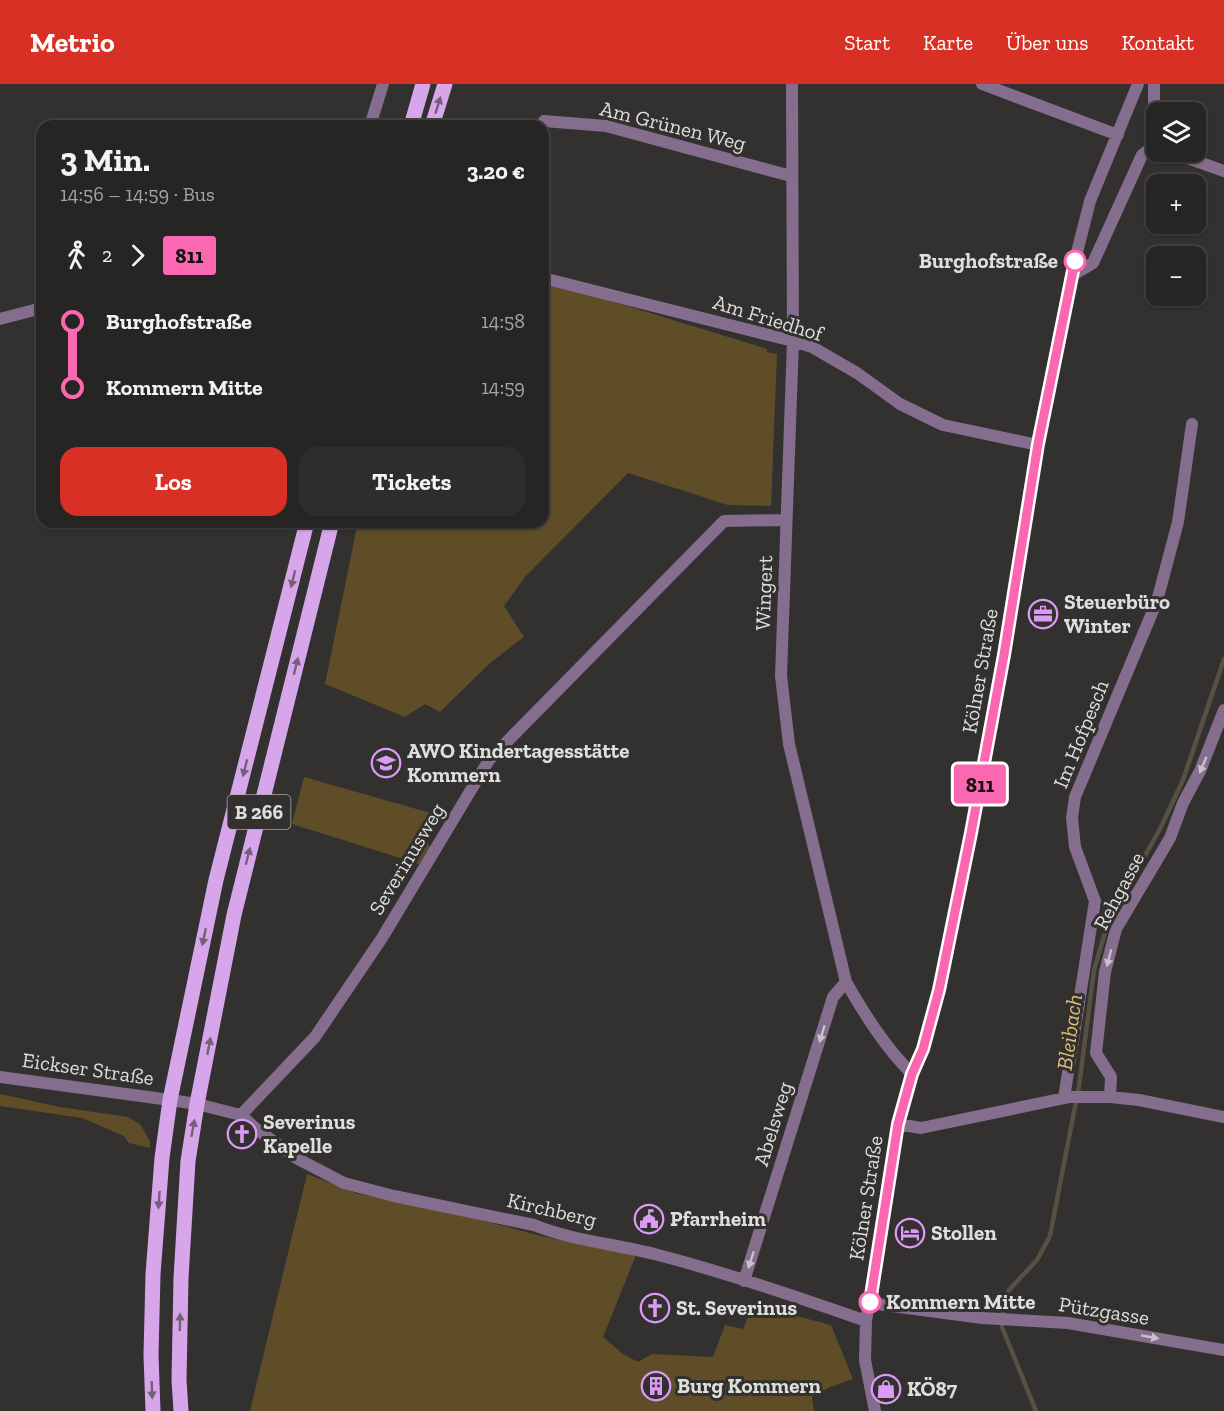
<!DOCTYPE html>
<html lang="de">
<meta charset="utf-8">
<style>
:root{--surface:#262523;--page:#2e2d2b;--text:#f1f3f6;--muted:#a4a5a6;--line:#424241;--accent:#d93025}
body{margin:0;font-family:"Zilla Slab",serif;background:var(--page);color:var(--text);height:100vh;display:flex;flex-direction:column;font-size:22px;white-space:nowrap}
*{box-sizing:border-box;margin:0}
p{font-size:20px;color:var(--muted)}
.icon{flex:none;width:33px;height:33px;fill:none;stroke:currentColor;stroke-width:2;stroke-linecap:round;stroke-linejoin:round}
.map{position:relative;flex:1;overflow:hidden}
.drawer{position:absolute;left:36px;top:36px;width:513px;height:408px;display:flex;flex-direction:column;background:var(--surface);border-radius:18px;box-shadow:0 2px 4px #0004,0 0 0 2px var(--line)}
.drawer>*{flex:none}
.badge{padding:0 12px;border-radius:4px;font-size:21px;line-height:39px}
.tools{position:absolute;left:1146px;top:18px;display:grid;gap:12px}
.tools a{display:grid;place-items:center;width:60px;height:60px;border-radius:12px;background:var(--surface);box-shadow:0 2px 4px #0004,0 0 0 2px var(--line);font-size:30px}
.map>.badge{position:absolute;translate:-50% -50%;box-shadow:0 0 0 3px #fff}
.legs{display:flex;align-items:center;gap:9px;height:66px;padding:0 24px;font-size:20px}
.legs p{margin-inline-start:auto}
.head{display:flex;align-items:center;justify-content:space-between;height:102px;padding:0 24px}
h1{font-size:33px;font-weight:700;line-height:45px}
.primary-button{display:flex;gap:12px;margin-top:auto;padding:12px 24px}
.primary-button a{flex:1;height:69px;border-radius:18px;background:var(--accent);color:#fff;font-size:24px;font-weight:700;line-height:69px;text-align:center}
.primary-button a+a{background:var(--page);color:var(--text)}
ul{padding:0 24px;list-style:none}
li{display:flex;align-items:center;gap:21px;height:66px;font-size:22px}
li i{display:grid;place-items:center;width:9px;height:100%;margin:0 8px;background:currentColor}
li i::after{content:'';width:15px;height:15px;margin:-8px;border:4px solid;border-radius:50%;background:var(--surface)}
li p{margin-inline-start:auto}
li:first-child i{background:linear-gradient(#0000 50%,currentColor 0)}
li:last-child i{background:linear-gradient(currentColor 50%,#0000 0)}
header{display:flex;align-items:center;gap:36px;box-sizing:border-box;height:84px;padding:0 30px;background:var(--accent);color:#fff}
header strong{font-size:28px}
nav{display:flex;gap:33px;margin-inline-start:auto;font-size:21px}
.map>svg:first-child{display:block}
</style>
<header>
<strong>Metrio</strong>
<nav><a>Start</a><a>Karte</a><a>Über uns</a><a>Kontakt</a></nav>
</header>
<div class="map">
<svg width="1224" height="1327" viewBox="0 0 1224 1327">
<rect width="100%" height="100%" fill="#32312f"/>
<!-- green -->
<path fill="#5f4d28" d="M543,196L767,265V268L777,270L771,422L728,421L628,389L525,493L504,522L524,553L489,580L440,628L425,620L405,633L325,600L358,438H543Z
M304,693L441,732L426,756L430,763L419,780L292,740Z
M0,1010L60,1023L128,1033L140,1040L150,1057V1064L129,1059L124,1052L82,1034L0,1022Z
M307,1090L359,1110L451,1128L545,1153L636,1171L603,1253L623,1270L638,1278L652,1270L713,1273L725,1241L743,1245L753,1221L831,1241L853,1295L830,1303L812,1313L814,1327H250Z"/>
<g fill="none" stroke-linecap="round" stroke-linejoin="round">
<!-- stream -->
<path stroke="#585143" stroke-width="4.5" d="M1036,1327L1002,1243L1004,1217L1009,1206L1037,1176L1050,1152L1079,1002L1094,886L1104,852L1114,827L1160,745L1183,696L1224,575"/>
<!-- minor -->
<path stroke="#846d8d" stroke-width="12" d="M792,0L793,257L781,592L789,660L846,898C865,931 885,963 912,990
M982,0L1118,51
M1154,0V62
M544,37L606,42L791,92
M370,42L383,0
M1171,68L1224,87
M1071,192L1093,179L1142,71L1154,62H1156
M543,194L793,257L812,263L857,289L900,320L943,341L1038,361
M0,235L42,224
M1110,1013L1111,993L1096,969L1105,888L1116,845L1170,754L1183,719L1200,687L1224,626
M1064,1014L1095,817L1075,763L1072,734L1075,713L1157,517L1178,438L1192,340
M170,1016L197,1020L241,1031L256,1045L298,1075L344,1099L394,1112L534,1141C573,1157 617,1160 658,1171C728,1189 798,1213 866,1237
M241,1031L315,953L382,854L489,676L724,437L785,436
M898,1040L921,1044L1070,1013H1110L1139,1016L1224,1033
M744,1197L833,913L846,898
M870,1219L982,1234L1068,1239L1224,1266
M875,1327L865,1276L866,1237L898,1040L912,990L923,965L939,907L971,749L1003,571L1038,361L1071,192L1090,117L1138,0"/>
<!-- tertiary -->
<path stroke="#846d8d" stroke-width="12" d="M0,993L170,1016"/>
<!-- primary -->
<path stroke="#d7a6ea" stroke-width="15" d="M411,42L423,0
M432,42L445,0
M153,1327L151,1271L153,1190L162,1074L170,1016L216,796L307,438
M181,1327L179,1296L181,1194L188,1077L197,1020L234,831L332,438"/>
</g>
<!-- one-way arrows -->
<defs><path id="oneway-solid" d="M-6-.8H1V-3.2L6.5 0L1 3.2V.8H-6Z" transform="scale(1.5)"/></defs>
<g fill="#74607a">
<use href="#oneway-solid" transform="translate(438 21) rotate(-73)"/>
<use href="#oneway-solid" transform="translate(293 495) rotate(104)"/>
<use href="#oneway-solid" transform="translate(296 582) rotate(-76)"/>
<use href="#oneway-solid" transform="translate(245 684) rotate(104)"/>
<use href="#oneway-solid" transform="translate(248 772) rotate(-76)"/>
<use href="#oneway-solid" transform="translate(204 853) rotate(102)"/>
<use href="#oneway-solid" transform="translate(209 962) rotate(-79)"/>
<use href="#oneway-solid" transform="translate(193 1044) rotate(-80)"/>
<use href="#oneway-solid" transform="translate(159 1116) rotate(94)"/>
<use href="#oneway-solid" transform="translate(180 1238) rotate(-89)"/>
<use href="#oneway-solid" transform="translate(152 1306) rotate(88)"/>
</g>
<g fill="#c8c2c8">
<use href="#oneway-solid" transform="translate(1203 681) rotate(113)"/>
<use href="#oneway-solid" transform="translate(1109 874) rotate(105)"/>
<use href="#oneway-solid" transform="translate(822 950) rotate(107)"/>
<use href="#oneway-solid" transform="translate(751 1176) rotate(108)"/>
<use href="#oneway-solid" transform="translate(1150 1253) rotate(10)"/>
</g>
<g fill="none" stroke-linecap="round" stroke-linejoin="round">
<!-- line-1 casing -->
<g stroke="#fff" stroke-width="14">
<path id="line-1" d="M870,1218L898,1040L912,990L923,965L939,906L971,749L1004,571L1038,360L1075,177"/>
</g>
<!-- line-1 -->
<use href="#line-1" stroke="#fc67b1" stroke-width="9"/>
</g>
<!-- icons -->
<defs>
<g id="office-ring" transform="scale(1.5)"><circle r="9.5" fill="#32312f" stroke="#dc99f5" stroke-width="1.5"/><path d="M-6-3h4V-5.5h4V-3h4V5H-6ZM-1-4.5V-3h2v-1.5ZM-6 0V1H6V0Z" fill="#dc99f5"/></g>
<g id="school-ring" transform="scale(1.5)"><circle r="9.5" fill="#32312f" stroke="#dc99f5" stroke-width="1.5"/><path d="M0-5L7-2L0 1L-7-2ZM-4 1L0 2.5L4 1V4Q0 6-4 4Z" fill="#dc99f5"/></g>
<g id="church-ring" transform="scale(1.5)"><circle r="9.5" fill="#32312f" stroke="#dc99f5" stroke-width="1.5"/><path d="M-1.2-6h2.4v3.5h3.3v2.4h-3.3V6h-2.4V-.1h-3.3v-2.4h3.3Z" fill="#dc99f5"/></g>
<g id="civic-ring" transform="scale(1.5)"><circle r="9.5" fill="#32312f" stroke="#dc99f5" stroke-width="1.5"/><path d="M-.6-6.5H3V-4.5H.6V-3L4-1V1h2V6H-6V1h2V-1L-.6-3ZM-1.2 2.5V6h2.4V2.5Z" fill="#dc99f5"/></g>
<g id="hotel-ring" transform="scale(1.5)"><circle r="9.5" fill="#32312f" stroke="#dc99f5" stroke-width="1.5"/><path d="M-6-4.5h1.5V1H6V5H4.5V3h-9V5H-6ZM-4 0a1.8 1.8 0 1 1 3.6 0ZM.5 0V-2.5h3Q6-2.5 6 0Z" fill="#dc99f5"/></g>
<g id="building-ring" transform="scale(1.5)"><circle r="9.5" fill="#32312f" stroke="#dc99f5" stroke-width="1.5"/><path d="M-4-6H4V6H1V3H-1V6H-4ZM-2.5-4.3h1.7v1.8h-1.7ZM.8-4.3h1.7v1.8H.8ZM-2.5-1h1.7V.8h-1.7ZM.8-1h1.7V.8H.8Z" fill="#dc99f5"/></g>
<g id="shop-ring" transform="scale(1.5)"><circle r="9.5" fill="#32312f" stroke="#dc99f5" stroke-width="1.5"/><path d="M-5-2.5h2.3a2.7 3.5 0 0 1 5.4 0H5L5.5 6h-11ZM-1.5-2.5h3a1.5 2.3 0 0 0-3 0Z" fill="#dc99f5"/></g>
</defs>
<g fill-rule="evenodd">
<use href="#office-ring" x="1043" y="530"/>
<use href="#school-ring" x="386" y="679"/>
<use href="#church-ring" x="242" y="1050"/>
<use href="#civic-ring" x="649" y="1135"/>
<use href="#hotel-ring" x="910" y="1149"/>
<use href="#church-ring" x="655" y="1224"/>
<use href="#building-ring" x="656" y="1302"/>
<use href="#shop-ring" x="886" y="1305"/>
</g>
<!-- markers -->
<g fill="#fff" stroke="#fc67b1" stroke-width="3">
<circle cx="1075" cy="177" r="10"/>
<circle cx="870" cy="1218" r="10"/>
</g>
<g text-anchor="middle" stroke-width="6" stroke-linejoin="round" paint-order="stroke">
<!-- shield labels -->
<rect fill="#32312f" stroke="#aaaaa8" stroke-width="1.5" x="227.5" y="711" width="63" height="34" rx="4.5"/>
<g font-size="20" font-weight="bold" fill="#dededc">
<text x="259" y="735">B 266</text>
</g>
<!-- street labels -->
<g font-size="21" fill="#dededc" stroke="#32312f">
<text transform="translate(673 42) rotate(14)" y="7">Am Grünen Weg</text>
<text transform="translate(768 234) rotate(17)" y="7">Am Friedhof</text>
<text transform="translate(764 509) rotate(-88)" y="7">Wingert</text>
<text transform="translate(980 587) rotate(-80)" y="7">Kölner Straße</text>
<text transform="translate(1081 650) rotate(-68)" y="7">Im Hofpesch</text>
<text transform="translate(407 775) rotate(-59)" y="7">Severinusweg</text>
<text transform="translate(1119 807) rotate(-62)" y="7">Rehgasse</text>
<text transform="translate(88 985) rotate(8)" y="7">Eickser Straße</text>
<text transform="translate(773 1040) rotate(-73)" y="7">Abelsweg</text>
<text transform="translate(866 1114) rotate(-81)" y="7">Kölner Straße</text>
<text transform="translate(552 1126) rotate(13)" y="7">Kirchberg</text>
<text transform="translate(1104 1227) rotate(9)" y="7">Pützgasse</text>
</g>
<!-- stop labels -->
<g font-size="21" font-weight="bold" fill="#dededc" stroke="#32312f" text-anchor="end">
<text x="1058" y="184">Burghofstraße</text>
<text x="886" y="1225" text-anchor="start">Kommern Mitte</text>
</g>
<!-- poi labels -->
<g font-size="21" font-weight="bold" fill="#dededc" stroke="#32312f" text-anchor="start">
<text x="1064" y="525">Steuerbüro<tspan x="1064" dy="24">Winter</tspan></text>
<text x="407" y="674">AWO Kindertagesstätte<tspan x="407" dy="24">Kommern</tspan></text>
<text x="263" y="1045">Severinus<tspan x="263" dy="24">Kapelle</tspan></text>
<text x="670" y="1142">Pfarrheim</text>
<text x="931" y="1156">Stollen</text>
<text x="676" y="1231">St. Severinus</text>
<text x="677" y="1309">Burg Kommern</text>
<text x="907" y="1312">KÖ87</text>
</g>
<!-- water labels -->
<g font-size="22" font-style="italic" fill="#debd77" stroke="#32312f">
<text transform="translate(1069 948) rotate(-82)" y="8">Bleibach</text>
</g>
</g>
</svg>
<div class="tools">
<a><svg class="icon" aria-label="layers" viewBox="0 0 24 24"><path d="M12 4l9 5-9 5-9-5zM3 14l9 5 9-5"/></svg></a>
<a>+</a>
<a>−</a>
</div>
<b class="badge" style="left:980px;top:700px;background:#fc67b1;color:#111">811</b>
<section class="drawer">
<div class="head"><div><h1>3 Min.</h1><p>14:56 – 14:59 · Bus</p></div><b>3.20 €</b></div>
<div class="legs"><svg class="icon" aria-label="walk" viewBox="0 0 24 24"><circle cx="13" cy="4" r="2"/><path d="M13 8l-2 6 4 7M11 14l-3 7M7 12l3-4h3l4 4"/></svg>2<svg class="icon" aria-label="forward" viewBox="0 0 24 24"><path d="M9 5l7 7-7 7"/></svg><b class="badge" style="background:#fc67b1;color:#111">811</b></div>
<ul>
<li><i style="color:#fc67b1"></i><b>Burghofstraße</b><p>14:58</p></li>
<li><i style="color:#fc67b1"></i><b>Kommern Mitte</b><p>14:59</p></li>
</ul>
<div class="primary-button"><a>Los</a><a>Tickets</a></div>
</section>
</div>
